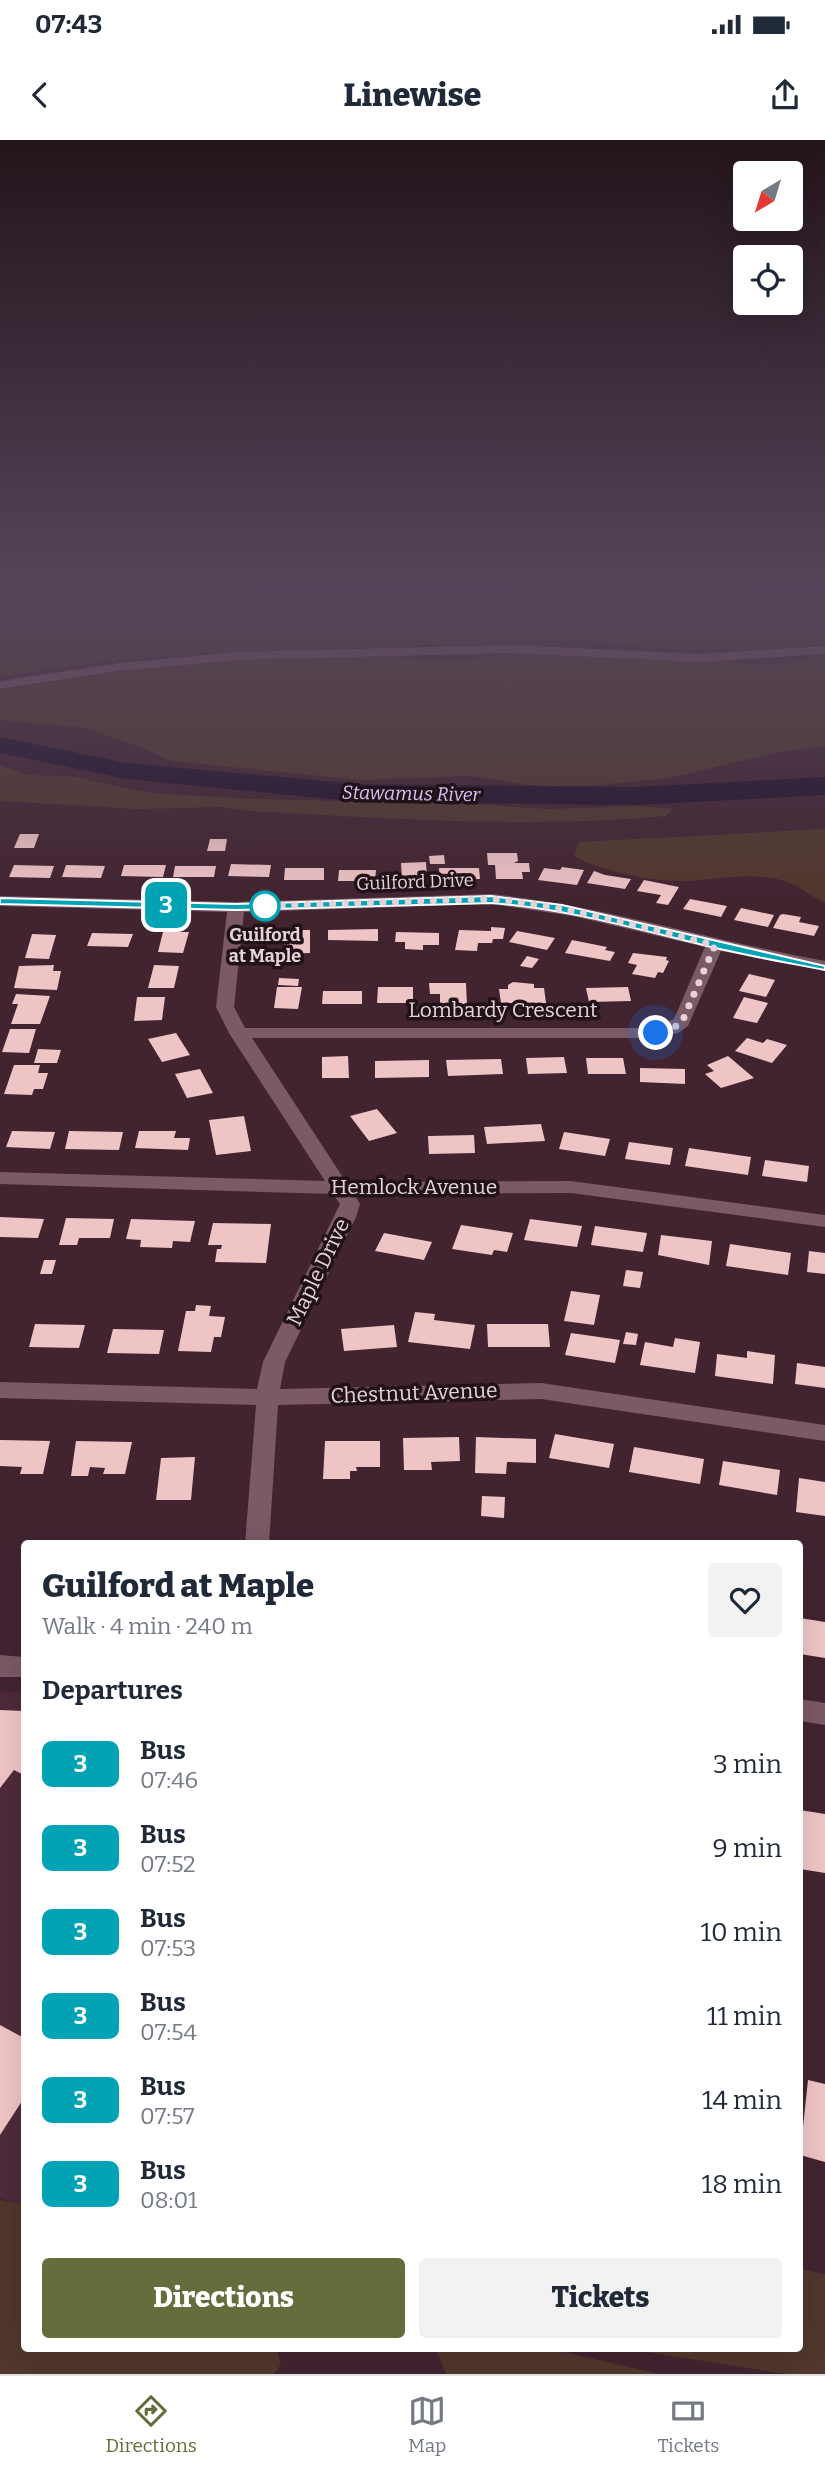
<!DOCTYPE html>
<meta charset="utf-8">
<style>
:root{--surface:#fff;--page:#f2f2f3;--text:#1f2937;--muted:#747a83;--line:#e0e1e3;--accent:#656d3d}
body{margin:0;font-family:Bitter,serif;background:var(--page);color:var(--text);height:100vh;display:flex;flex-direction:column;font-size:26px;white-space:nowrap}
*{box-sizing:border-box;margin:0}
p{font-size:23px;color:var(--muted)}
.icon{flex:none;width:38px;height:38px;fill:none;stroke:currentColor;stroke-width:2;stroke-linecap:round;stroke-linejoin:round}
.map{position:relative;flex:1;overflow:hidden}
.side{position:absolute;left:21px;top:1400px;width:782px;height:812px;display:flex;flex-direction:column;background:var(--surface);border-radius:7px;box-shadow:0 7px 28px #0002}
.side>*{flex:none}
.badge{padding:0 14px;border-radius:10px;font-size:24px;line-height:46px}
.needle{width:46px;rotate:218deg}
.tools{position:absolute;left:733px;top:21px;display:grid;gap:14px}
.tools a{display:grid;place-items:center;width:70px;height:70px;border-radius:7px;background:var(--surface);box-shadow:0 7px 28px #0002;font-size:35px}
.you{position:absolute;width:35px;height:35px;margin:-18px;border:5px solid #fff;border-radius:50%;background:#1a73e8;box-shadow:0 0 0 10px #1a73e833}
.map>.badge{position:absolute;translate:-50% -50%;box-shadow:0 0 0 4px #fff}
h2{padding:0 21px;font-size:26px;line-height:63px}
.round{display:grid;place-items:center;flex:none;width:74px;height:74px;border-radius:7px;background:var(--page)}
.headline{display:flex;align-items:center;justify-content:space-between;height:119px;padding:0 21px}
h1{font-size:33px;font-weight:800;line-height:52px}
.cta{display:flex;gap:14px;margin-top:auto;padding:14px 21px}
.cta a{flex:1;height:80px;border-radius:7px;background:var(--accent);color:#fff;font-size:28px;font-weight:800;line-height:80px;text-align:center}
.cta a+a{background:var(--page);color:var(--text)}
ul{padding:0;list-style:none}
li{display:flex;align-items:center;gap:21px;height:84px;padding:0 21px}
li div{flex:1}
li b{display:block;font-size:26px}
li em{font-style:normal}
li .badge{min-width:77px;font-weight:700;text-align:center}
.status{display:flex;justify-content:space-between;align-items:center;height:49px;padding:0 35px;background:var(--surface);direction:ltr}
.status svg{height:19px;fill:currentColor}
header{display:flex;justify-content:space-between;align-items:center;height:91px;padding:0 21px;background:var(--surface);font-size:32px;font-weight:800}
.tabs{display:flex;justify-content:space-around;align-items:center;height:98px;border-top:2px solid var(--line);background:var(--surface);font-size:19px;color:var(--muted)}
.tabs a{display:grid;justify-items:center;gap:4px}
.tabs .on{color:var(--accent)}
.map>svg:first-child{display:block}
</style>
<div class="status"><b>07:43</b><svg viewBox="0 0 49 12"><path d="M0 12V9h3v3zM5 12V6h3v6zM10 12V3h3v9zM15 12V0h3v12zM26 1h20v11H26zM47 4h2v5h-2z"/></svg></div>
<header><svg class="icon" aria-label="back" viewBox="0 0 24 24"><path d="M15 5l-7 7 7 7"/></svg>Linewise<svg class="icon" aria-label="share" viewBox="0 0 24 24"><path d="M12 15V3M7 8l5-5 5 5M5 13v7h14v-7"/></svg></header>
<div class="map">
<svg width="825" height="2234" viewBox="0 0 825 2234">
<rect width="100%" height="100%" fill="#422431"/>
<!-- built -->
<path fill="#4f2a3a" d="M0,1551L24,1553V2062L19,2064L0,2058Z"/>
<!-- green -->
<path fill="#51372d" d="M0,447H825V503L780,510L666,509L578,500L231,512L129,519L0,536Z
M517,513L726,520L751,525L786,524L825,514V606L779,612L670,638L557,649L469,636L360,640L171,621L138,606L85,588L0,580V550L117,532L236,519L341,514L456,521Z
M0,625L27,635L69,636L151,653L251,659L468,664L549,669L643,666L672,669L666,676C528,689 388,678 250,671L221,667L138,669L0,661Z
M825,689V763C813,757 800,747 787,742C754,730 718,740 684,741C653,742 600,731 574,716L579,702Z
M0,2060L19,2064L24,2062V2208L276,2209L281,2224L274,2234H0Z
M800,2129L825,2134V2234H786L627,2209L800,2208Z
M436,2209H552L658,2234H446Z"/>
<g fill="none" stroke-linecap="round" stroke-linejoin="round">
<!-- river -->
<path fill="#1f132b" fill-rule="evenodd" d="M0,597L127,623L360,644L637,647L825,637V655L637,665L360,662L127,639L0,613Z"/>
</g>
<!-- building -->
<path fill="#efc4c5" d="M20,694H39L34,708H14Z
M210,699H227L225,711H207Z
M487,713H517L518,721L514,723H529L530,732H522L523,739H496L495,725H488Z
M444,715L445,724H430L429,716Z
M426,722L427,740H402L401,723Z
M231,724L271,725L269,737L228,736Z
M14,725L54,726L50,738L9,737Z
M66,725L105,726L101,738L62,737Z
M124,725H166L163,737L121,736Z
M175,726H216L214,737H173Z
M562,727L584,730L577,745L538,740L544,728L560,730Z
M285,728H324V740H284Z
M439,728H479L480,739L440,740Z
M339,730H376L375,741H338Z
M594,731L605,735L631,739L625,749L587,743Z
M644,740L679,747L668,765L656,763L661,755L637,751Z
M690,759L727,766L721,777L683,769Z
M741,768L774,775L768,787L734,780Z
M783,774L801,777L799,782L819,786L814,796L773,788L780,775Z
M491,787L505,788L503,799H493L492,803H478L477,811L455,810L459,790L491,791Z
M378,789V801L328,800V790Z
M285,790H310V813L284,814Z
M517,791L555,798L547,810L509,802Z
M163,792H189L183,813L158,812Z
M396,792L439,793V805H423V810L405,809V802H395Z
M92,793L133,794L128,807L87,806Z
M32,794L56,795L49,819L25,818Z
M572,800L607,807L605,810L615,812L610,821L565,813Z
M633,813L667,817L666,820L669,821L663,833L658,832L655,838L632,834L637,825L628,823Z
M527,816L539,819L532,828L520,826Z
M54,825L53,831H61L57,850L14,848L19,826Z
M154,825L179,826L174,848H148Z
M749,834L775,840L766,857L739,851Z
M279,838L299,839L298,846L278,845Z
M513,842L534,844V848H544L546,863H501L499,849H508V845Z
M429,843H466L467,865H440V854H430Z
M277,847H302L298,869L274,868Z
M378,847H413V863H377Z
M628,847L631,861L589,862L586,848Z
M323,851H362V864H322Z
M16,854L50,856L40,884H11L18,864H12Z
M137,857H165L162,880L134,881Z
M744,857L768,863L757,883L733,878Z
M10,889H36L29,913L2,912Z
M176,893L190,915L162,922L148,899Z
M747,898L763,903L767,899L787,905L772,923L735,911Z
M38,909L61,910L57,923H34Z
M348,916L349,938H322V917Z
M728,916L754,938L721,948L705,934L714,931L707,925Z
M564,917L567,933L528,934L526,918Z
M586,918H623L626,934H588Z
M501,919L503,934L448,936L446,920Z
M429,920V937L375,938V921Z
M14,925H40L38,933H48L43,949H34L32,955L4,954Z
M640,928L685,929V944L640,942Z
M200,929L213,953L187,958L175,934Z
M377,969L397,993L369,1001L350,976Z
M244,976L251,1011L216,1015L209,980Z
M541,984L545,1001L487,1004L484,987Z
M12,991L55,992L50,1009L6,1007Z
M69,991L123,992L119,1010L65,1009Z
M139,991H176L174,998H190L188,1010L135,1008Z
M564,992L610,999L605,1016L559,1009Z
M474,995L475,1013L429,1014L428,996Z
M629,1002L673,1008L670,1025L625,1019Z
M689,1008L751,1017L748,1035L685,1026Z
M765,1020L809,1026L807,1042L762,1036Z
M0,1077L44,1079L38,1098L0,1097Z
M66,1078L114,1079L110,1098H79L77,1105H59Z
M131,1079L195,1081L190,1102L173,1101L172,1108L140,1107L141,1100L126,1099Z
M530,1079L582,1086L577,1107L524,1100Z
M213,1083L271,1084L266,1123L215,1122L217,1109H221L222,1105H208Z
M461,1085L513,1093L507,1112L494,1110L492,1115L452,1109Z
M595,1086L647,1093L643,1112L591,1105Z
M384,1093L432,1102L424,1120L375,1111Z
M661,1095L712,1101L709,1125L658,1115Z
M730,1104L791,1113L788,1135L726,1126Z
M809,1111L825,1113V1134L807,1132Z
M44,1120H56L52,1134H40Z
M626,1130L643,1132L640,1148L623,1146Z
M571,1151L600,1155L594,1185L564,1181Z
M196,1165L211,1166L209,1176L225,1177L221,1197H214L211,1212L178,1211L186,1171H195Z
M415,1172L435,1174L434,1180L475,1185L470,1209L408,1202Z
M35,1184L85,1185L79,1208L29,1207Z
M487,1184H548L550,1207H488Z
M394,1185L397,1207L344,1211L341,1189Z
M113,1189L164,1190L159,1214L107,1213Z
M626,1192L638,1194L636,1205L623,1204Z
M571,1193L620,1200L615,1223L565,1215Z
M675,1198L700,1202L695,1233L640,1225L645,1202L673,1207Z
M747,1211L775,1215L773,1244L715,1236L717,1214L747,1218Z
M797,1223L825,1227V1248L795,1244Z
M555,1294L614,1304L609,1328L549,1318Z
M459,1297L460,1321L431,1322L432,1330H404L403,1298Z
M476,1297L536,1299V1323L507,1322L506,1334L475,1333Z
M0,1300L50,1301L43,1334H20L22,1327L0,1326Z
M76,1301L132,1302L125,1334H103L105,1328L90,1327L88,1336H71Z
M325,1301H380V1327H356L357,1331H350V1339H323Z
M634,1307L704,1319L700,1344L629,1332Z
M195,1317L191,1360H156L161,1318Z
M723,1321L780,1330L777,1355L719,1345Z
M799,1338L825,1342V1376L796,1372Z
M482,1356L505,1357L504,1378L481,1376Z
M800,1478L825,1482V1518L800,1514Z
M0,1570L24,1571V1635L14,1630L0,1648Z
M800,1670L825,1674V1733L800,1729Z
M0,1885L24,1898V1958L0,1995Z
M808,1940L825,1944V2022L800,2015Z"/>
<g fill="none" stroke-linecap="round" stroke-linejoin="round">
<!-- minor -->
<path fill="#7b5967" fill-rule="evenodd" d="M513,505L699,514L825,506V514L699,522L513,513L236,520L119,531L0,549V541L119,523L236,512Z
M491,754C604,766 713,801 825,821V831L721,811L688,886L678,893L656,898H252L346,1042L571,1041L825,1075V1087L571,1053L354,1054L360,1064L356,1077L285,1222L280,1249L541,1243L825,1285V1301L541,1259L278,1265L269,1404H245L256,1265L0,1258V1242L257,1249L263,1222L340,1064L333,1054L0,1044V1032L325,1041L229,893L216,867L227,772L0,766V756L236,762ZM491,764L573,776L705,807L674,879L656,888H245L234,867L244,772Z
M0,1515L24,1517V1537H0Z
M800,1559L825,1563V1585L800,1581Z"/>
</g>
<!-- sky -->
<linearGradient id="sky" x2="0" y2="1"><stop stop-color="#24141b"/><stop offset="0.59" stop-color="#54455a"/><stop offset="1" stop-color="#54455a" stop-opacity="0"/></linearGradient>
<rect width="825" height="760" fill="url(#sky)"/>
<!-- line -->
<path fill="#00a3b4" stroke="#fff" stroke-width="2" d="M491,756L562,765L825,826V830C784,822 743,815 703,805C633,788 563,768 491,763L236,770L0,764V758L236,764Z"/>
<g fill="none" stroke-linecap="round" stroke-linejoin="round">
<!-- walk -->
<path stroke="#e6d2d9" stroke-width="7" stroke-dasharray="0 12.6" d="M265,766H261L491,759C568,766 641,787 715,805L682,882L672,889L656,893"/>
</g>
<!-- markers -->
<circle fill="#fff" stroke="#00a3b4" stroke-width="3.5" cx="265" cy="766" r="14"/>
<g text-anchor="middle" stroke-width="7" stroke-linejoin="round" paint-order="stroke">
<!-- far-street labels -->
<g font-size="18" fill="#e6d2d9" stroke="#201218">
<text transform="translate(415 742) rotate(-2)" y="6">Guilford Drive</text>
</g>
<!-- far-stop labels -->
<g font-size="18" font-weight="bold" fill="#e6d2d9" stroke="#201218">
<text x="265" y="801">Guilford<tspan x="265" dy="21">at Maple</tspan></text>
</g>
<!-- far-water labels -->
<g font-size="19" font-style="italic" fill="#dac0f6" stroke="#201218">
<text transform="translate(411 653) rotate(1)" y="7">Stawamus River</text>
</g>
<!-- street labels -->
<g font-size="21" fill="#e6d2d9" stroke="#201218">
<text x="503" y="877">Lombardy Crescent</text>
<text x="414" y="1054">Hemlock Avenue</text>
<text transform="translate(318 1132) rotate(-64)" y="7">Maple Drive</text>
<text transform="translate(414 1253) rotate(-2)" y="7">Chestnut Avenue</text>
</g>
</g>
</svg>
<div class="tools">
<a><svg class="needle" viewBox="-14 -14 28 28"><path d="M0-13l5 13h-10z" fill="#e53935"/><path d="M0 13l5-13h-10z" fill="#747a83"/></svg></a>
<a><svg class="icon" aria-label="locate" viewBox="0 0 24 24"><circle cx="12" cy="12" r="6"/><path d="M12 2v4M12 18v4M2 12h4M18 12h4"/></svg></a>
</div>
<div class="you" style="left:656px;top:893px"></div>
<b class="badge" style="left:166px;top:765px;background:#00a3b4;color:#fff">3</b>
<section class="side">
<div class="headline"><div><h1>Guilford at Maple</h1><p>Walk · 4 min · 240 m</p></div><a class="round"><svg class="icon" aria-label="heart" viewBox="0 0 24 24"><path d="M12 20l-8-8c-3-5 5-10 8-4 3-6 11-1 8 4z"/></svg></a></div>
<h2>Departures</h2>
<ul>
<li><span class="badge" style="background:#00a3b4;color:#fff">3</span><div><b>Bus</b><p>07:46</p></div><em>3 min</em></li>
<li><span class="badge" style="background:#00a3b4;color:#fff">3</span><div><b>Bus</b><p>07:52</p></div><em>9 min</em></li>
<li><span class="badge" style="background:#00a3b4;color:#fff">3</span><div><b>Bus</b><p>07:53</p></div><em>10 min</em></li>
<li><span class="badge" style="background:#00a3b4;color:#fff">3</span><div><b>Bus</b><p>07:54</p></div><em>11 min</em></li>
<li><span class="badge" style="background:#00a3b4;color:#fff">3</span><div><b>Bus</b><p>07:57</p></div><em>14 min</em></li>
<li><span class="badge" style="background:#00a3b4;color:#fff">3</span><div><b>Bus</b><p>08:01</p></div><em>18 min</em></li>
</ul>
<div class="cta"><a>Directions</a><a>Tickets</a></div>
</section>
</div>
<nav class="tabs">
<a class="on"><svg class="icon" aria-label="directions" viewBox="0 0 24 24"><path d="M12 3l9 9-9 9-9-9zM9 14v-3h6M13 9l2 2-2 2"/></svg>Directions</a>
<a><svg class="icon" aria-label="map" viewBox="0 0 24 24"><path d="M3 6l6-2 6 2 6-2v14l-6 2-6-2-6 2zM9 4v14M15 6v14"/></svg>Map</a>
<a><svg class="icon" aria-label="tickets" viewBox="0 0 24 24"><path d="M3 7h18v10H3zM15 7v10"/></svg>Tickets</a>
</nav>
